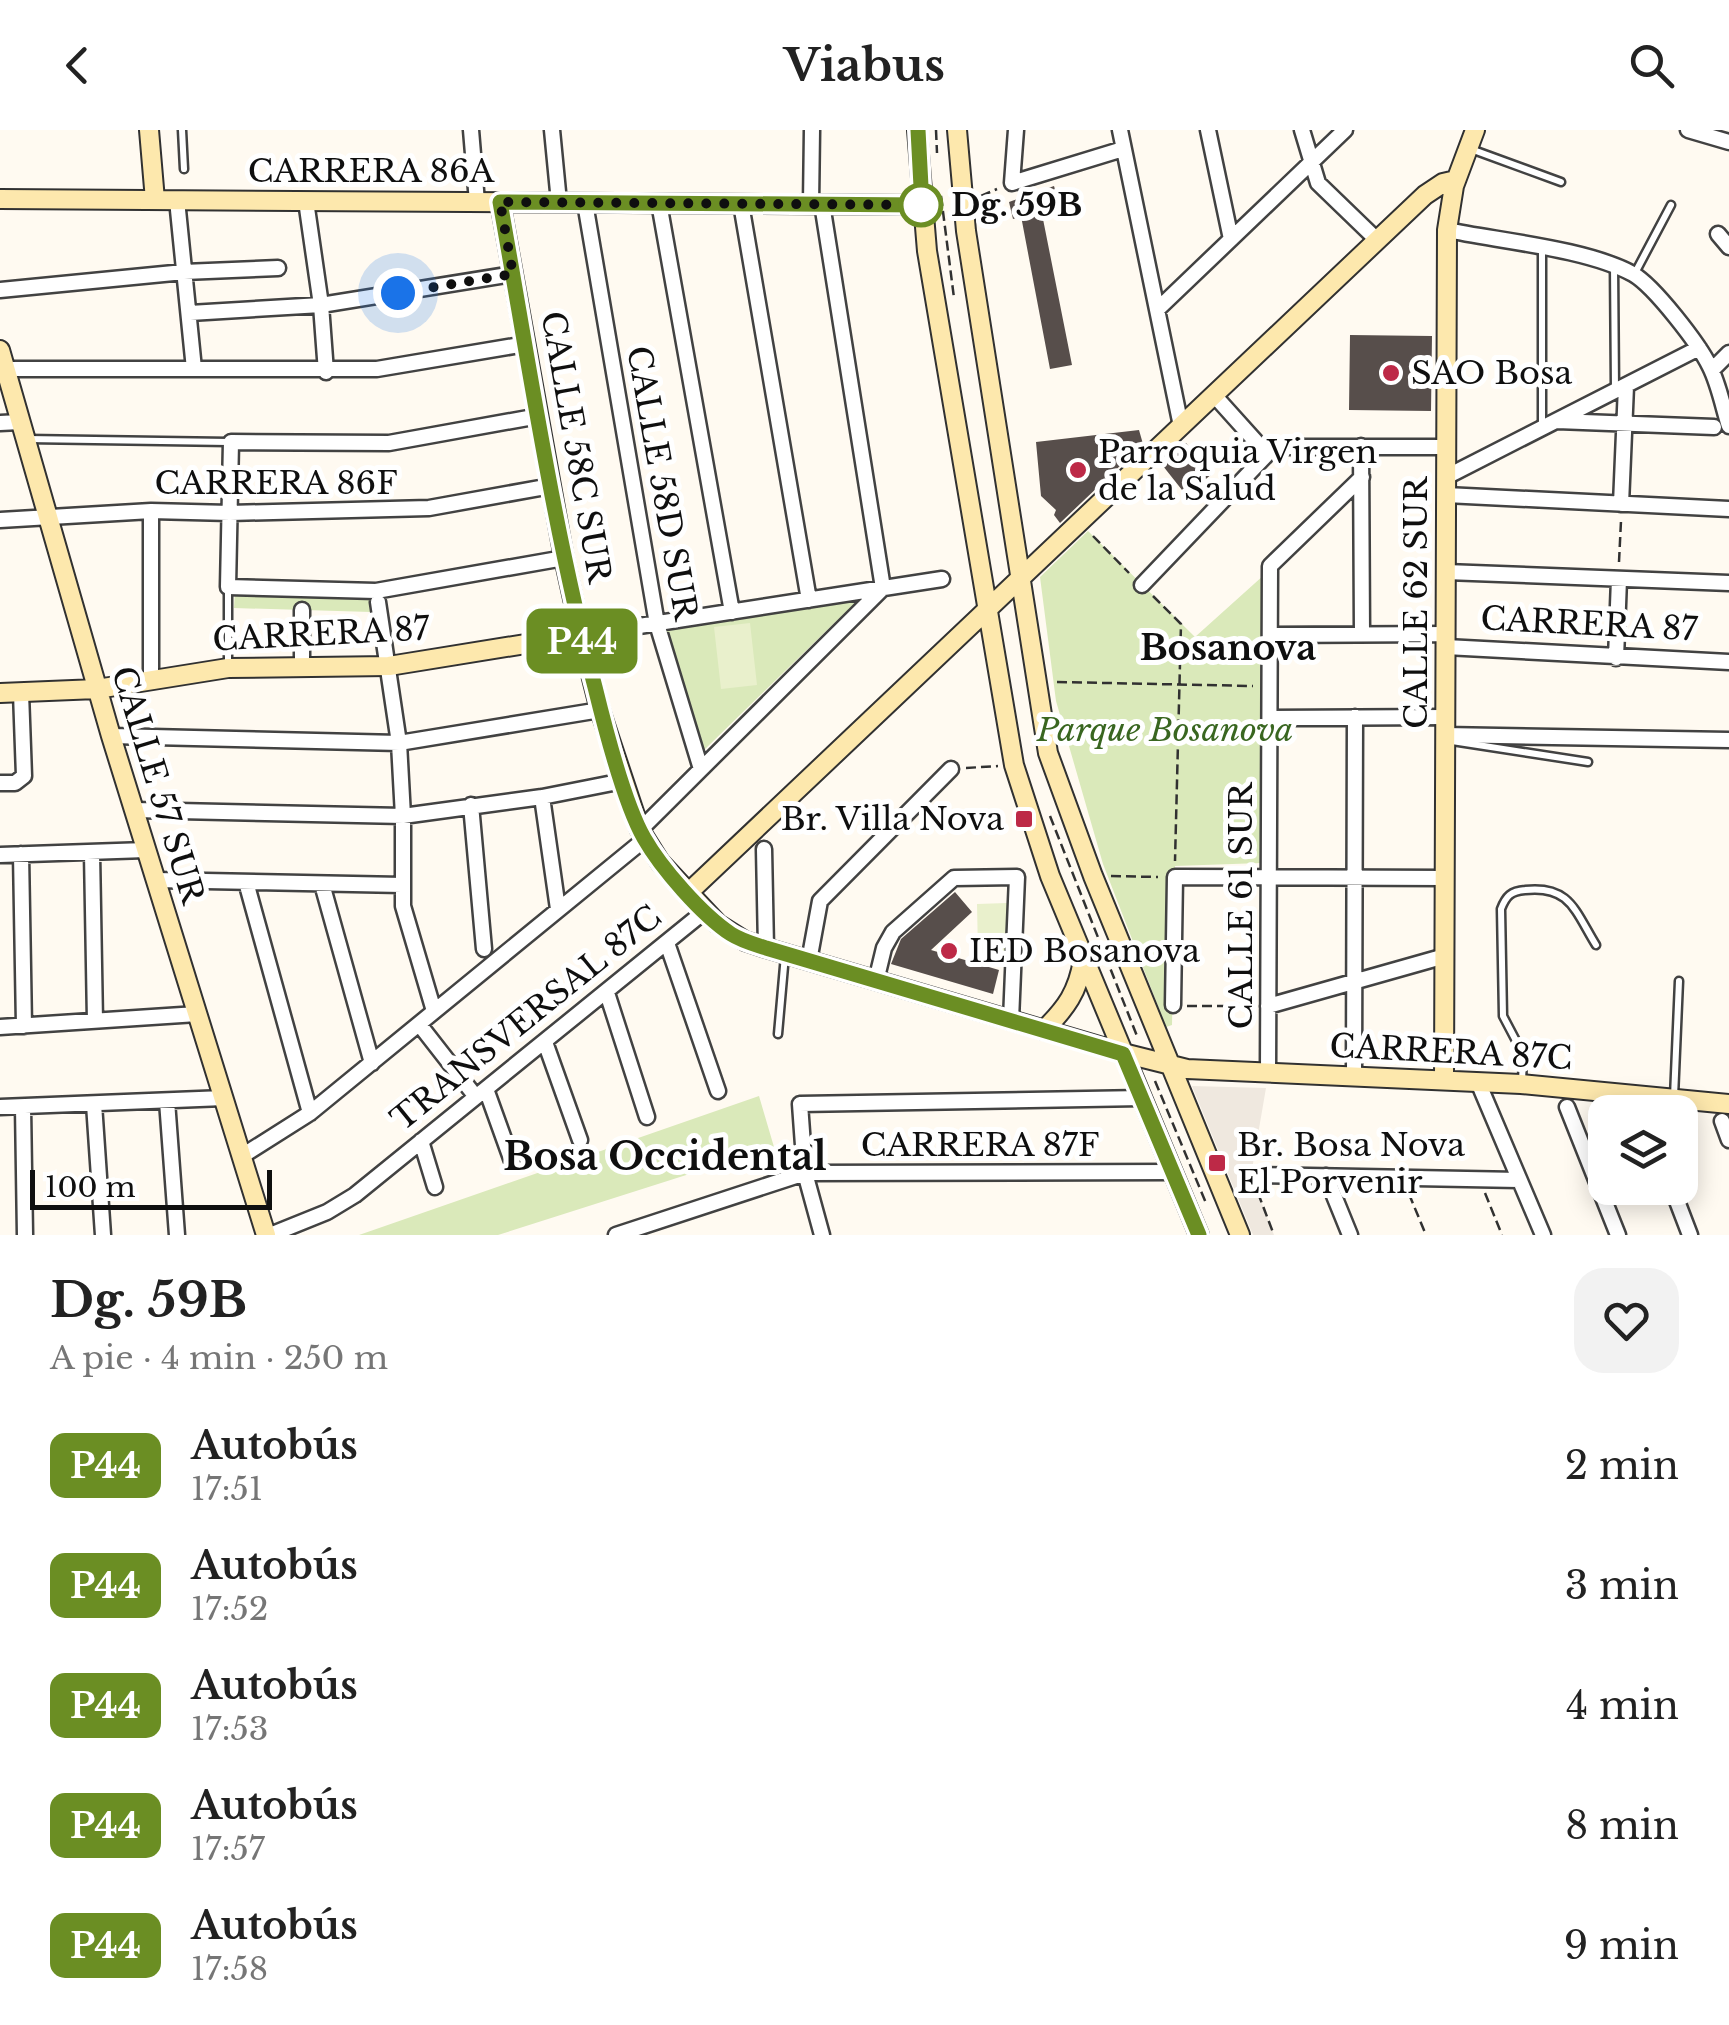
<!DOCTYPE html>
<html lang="es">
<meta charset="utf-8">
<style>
:root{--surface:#fff;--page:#f2f2f2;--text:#222;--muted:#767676}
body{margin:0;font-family:"Libre Baskerville",serif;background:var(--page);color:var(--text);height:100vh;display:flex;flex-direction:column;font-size:38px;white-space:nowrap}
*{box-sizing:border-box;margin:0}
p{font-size:32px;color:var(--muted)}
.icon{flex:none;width:55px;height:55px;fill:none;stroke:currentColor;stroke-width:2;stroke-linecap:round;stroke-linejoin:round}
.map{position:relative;height:1105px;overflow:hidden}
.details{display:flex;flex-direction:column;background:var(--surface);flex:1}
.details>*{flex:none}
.badge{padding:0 20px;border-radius:15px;font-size:35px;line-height:65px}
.controls{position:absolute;left:1588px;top:965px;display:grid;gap:20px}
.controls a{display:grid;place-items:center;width:110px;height:110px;border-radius:20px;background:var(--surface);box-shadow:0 5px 25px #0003;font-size:50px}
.scale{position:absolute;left:30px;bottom:25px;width:242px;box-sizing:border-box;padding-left:10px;border:5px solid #0f0f0f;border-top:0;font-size:28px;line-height:35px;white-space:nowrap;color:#0f0f0f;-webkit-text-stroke:8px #fff;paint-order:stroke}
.you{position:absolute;width:50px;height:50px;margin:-25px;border:8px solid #fff;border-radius:50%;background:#1a73e8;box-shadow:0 0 0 15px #1a73e833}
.map>.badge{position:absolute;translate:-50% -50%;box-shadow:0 0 0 5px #fff}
.round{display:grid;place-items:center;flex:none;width:105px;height:105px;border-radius:30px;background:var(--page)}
.head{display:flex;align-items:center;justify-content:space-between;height:170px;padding:0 50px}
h1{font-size:48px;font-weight:700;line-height:75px}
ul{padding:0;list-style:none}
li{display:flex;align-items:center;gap:30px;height:120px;padding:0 50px}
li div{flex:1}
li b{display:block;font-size:38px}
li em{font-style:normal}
li .badge{min-width:110px;font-weight:700;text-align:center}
header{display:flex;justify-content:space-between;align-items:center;height:130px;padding:0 50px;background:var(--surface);font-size:45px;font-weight:700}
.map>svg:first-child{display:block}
</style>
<header><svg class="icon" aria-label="back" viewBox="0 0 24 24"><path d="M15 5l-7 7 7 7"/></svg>Viabus<svg class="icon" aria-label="search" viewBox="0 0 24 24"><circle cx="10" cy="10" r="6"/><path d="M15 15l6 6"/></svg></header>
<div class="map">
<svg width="1729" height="1105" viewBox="0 0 1729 1105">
<rect width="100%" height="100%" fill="#fffaf1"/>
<!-- green -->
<path fill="#dae9ba" d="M1088,401L1195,507L1264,445L1261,733L1175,736L1172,895L1166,897L1103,734L1056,571L1040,447Z
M235,462L372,467L371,482L234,478Z
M861,467L702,622L661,499Z
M759,966L774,1017L498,1105H359Z"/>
<!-- pitch -->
<path fill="#e9f0cc" d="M750,493L757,555L721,559L714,497Z
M1007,773L1009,822L978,823L977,774Z"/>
<!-- plaza -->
<path fill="#efe8df" d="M1192,956L1266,958L1251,1045L1274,1105H1253Z"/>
<!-- building -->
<path fill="#574e4b" d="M1054,56L1059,73L1041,79L1072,235L1050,239L1021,86L1013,89L1009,72Z
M1350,205L1432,206L1431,281L1349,280Z
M1139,300L1143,314L1060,393L1054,385L1056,380L1041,366L1036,312Z
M1186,313L1212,344L1186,365L1163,336Z
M955,762L972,782L931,820L999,840L993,864L891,834L901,809Z"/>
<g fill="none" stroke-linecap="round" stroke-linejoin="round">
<!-- lane casing -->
<g stroke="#424242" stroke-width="11">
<path id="lane" d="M182,0L184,39
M1468,18L1561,52
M1614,136L1615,259
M1635,143L1671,75
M1542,297V119
M27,309L229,312
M228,458V536
M1452,611L1588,632
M778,904L785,825
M1522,953L1523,924L1503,886L1501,779C1506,766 1511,761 1525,760C1570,755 1575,781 1596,815
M1674,967L1679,851"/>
</g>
<!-- street casing -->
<g stroke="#424242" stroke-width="19">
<path id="street" d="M471,0L477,72
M552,0L559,72
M1016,0L1012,53L1123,19
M1120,0L1181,296
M1208,0L1231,109
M1302,0L1318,53L1377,110
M1688,0L1729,12
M177,70L194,239
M306,71L321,175L326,242
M585,73L657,494L701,639
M659,73L732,482
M741,74L809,470
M811,74L812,0
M1447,100C1500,111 1588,119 1633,144C1654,156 1699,214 1710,237C1719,255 1723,277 1729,296
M1718,104L1729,117
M0,160L184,142L278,138
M1158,179L1345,0
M190,183L321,175L513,144
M5,239H377L526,214
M1712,240L1729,223
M1214,265L1267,324
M539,286L389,313L231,312L228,457L376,461L564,428
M1557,291L1714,297
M0,293L20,292
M1361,316L1362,503
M1446,347L1699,218
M1446,365L1729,379
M1621,374L1626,256
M0,390L151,381L230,383L429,378L551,356
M1446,442L1729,453
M1142,455L1274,317H1446
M378,472L399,613L403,686V776L434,881
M581,505L942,449
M1270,505L1446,504
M1446,517L1729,532
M1616,528L1619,449
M302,536V480
M151,550V381
M1270,588L1446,587
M1445,605L1729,610
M111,606L399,613L600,580
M0,653H15L24,646L21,563
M542,667L558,779
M471,675L484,819
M134,680L403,686L542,667L623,651
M640,700L883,458L822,74
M764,719L766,818
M92,723L95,891
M21,724L24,896
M0,725L146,720
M155,750L402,755
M246,752L310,983
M322,754L372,933
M667,813L718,961
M809,831L820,771L951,639
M876,851L884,818L893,802L954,748L1017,747L1011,890
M607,863L647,987
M1173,875L1175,747L1445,748
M1268,876L1445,826
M419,894L476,967
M0,897L197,884
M545,912L580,1010
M1268,943L1270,436L1362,347
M1354,945L1355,587
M1478,952L1543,1105
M486,959L513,1034
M167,971L177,1105
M94,974L103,1105
M0,977L224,968
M23,977L25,1105
M1567,977L1618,1105
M1722,991L1729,1010
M421,1011L435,1057
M242,1026L310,983L645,709
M1251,1045L1519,1050
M1326,1046L1350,1105
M1672,1058L1690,1105
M270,1105L327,1082L355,1065L705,781
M616,1105L805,1043L1173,1042
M822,1105L805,1043L800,974L1142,968"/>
</g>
<!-- secondary casing -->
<g stroke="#313131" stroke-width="22">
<path id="secondary" d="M149,0L155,70
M917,0L927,121L1014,635L1050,746L1199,1105
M957,0L966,101L1048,623L1093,746L1240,1105
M0,69L923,75
M500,72L564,428L581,505L600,580L640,700L660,732L718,794L745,811L766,818L1123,923L1187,939L1521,954L1729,974
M0,220L111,606L266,1105
M0,563L97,559L228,538L389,536L581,505
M688,763L1425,65L1443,53L1456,50
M1044,900C1066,878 1078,862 1083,830
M1444,950L1447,100L1454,56L1475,0"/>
</g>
<!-- path -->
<path stroke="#313131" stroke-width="2.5" stroke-dasharray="10 5" stroke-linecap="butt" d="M936,0L937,23
M941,66L954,168
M981,66L997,59
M1093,406L1129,443
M1619,432L1621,391
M1153,466L1181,494L1175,731
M1057,552L1253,556
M966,638L998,636
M1050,686L1137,906
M1111,746L1158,747
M1187,876H1254
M1155,951L1206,1073
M1258,1063L1274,1105
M1485,1063L1502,1105
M1409,1064L1426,1105"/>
<!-- lane -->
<use href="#lane" stroke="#fff" stroke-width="6"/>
<!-- street -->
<use href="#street" stroke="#fff" stroke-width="14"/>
<!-- secondary -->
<use href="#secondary" stroke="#fde8ad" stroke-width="18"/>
</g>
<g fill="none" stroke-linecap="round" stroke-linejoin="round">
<!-- line casing -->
<g stroke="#fff" stroke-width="22">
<path id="line" d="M918,0L922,75L500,72C529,234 553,398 595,557C605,598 624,673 644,708C661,738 702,785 731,804C742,811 754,814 766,818L1123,924L1199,1105"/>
</g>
<!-- line -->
<use href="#line" stroke="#6b8e23" stroke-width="15"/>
<!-- walk -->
<path stroke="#0f0f0f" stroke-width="10" stroke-dasharray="0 18" d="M398,163L513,144L500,72L921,75"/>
</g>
<!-- markers -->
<circle fill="#fff" stroke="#6b8e23" stroke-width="5" cx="921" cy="75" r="20"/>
<g fill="#bd2947" stroke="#fff" stroke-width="4">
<circle cx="1391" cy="243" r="10"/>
<circle cx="1078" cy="340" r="10"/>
<rect x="1014" y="679" width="20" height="20" rx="5"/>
<circle cx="949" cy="821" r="10"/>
<rect x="1207" y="1023" width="20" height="20" rx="5"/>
</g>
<g text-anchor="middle" stroke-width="10" stroke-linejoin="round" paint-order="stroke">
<!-- street labels -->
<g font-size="32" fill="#0f0f0f" stroke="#fff">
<text x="371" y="52">CARRERA 86A</text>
<text transform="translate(576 317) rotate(80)" y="11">CALLE 58C SUR</text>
<text x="276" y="364">CARRERA 86F</text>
<text transform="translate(662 353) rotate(80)" y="11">CALLE 58D SUR</text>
<text transform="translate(1416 473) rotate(-90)" y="11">CALLE 62 SUR</text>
<text transform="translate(1589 494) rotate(3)" y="11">CARRERA 87</text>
<text transform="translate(321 504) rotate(-3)" y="11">CARRERA 87</text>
<text transform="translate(158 655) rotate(73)" y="11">CALLE 57 SUR</text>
<text transform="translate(1241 776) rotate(-90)" y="11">CALLE 61 SUR</text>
<text transform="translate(526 888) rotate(-39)" y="11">TRANSVERSAL 87C</text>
<text transform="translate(1451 922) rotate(3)" y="11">CARRERA 87C</text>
<text x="980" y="1026">CARRERA 87F</text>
</g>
<!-- stop labels -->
<g font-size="32" font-weight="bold" fill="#0f0f0f" stroke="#fff" text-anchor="start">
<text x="951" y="86">Dg. 59B</text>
</g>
<!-- poi labels -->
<g font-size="32" fill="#0f0f0f" stroke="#fff" text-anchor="start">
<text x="1411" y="254">SAO Bosa</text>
<text x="1098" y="333">Parroquia Virgen<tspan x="1098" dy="37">de la Salud</tspan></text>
<text x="1004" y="700" text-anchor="end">Br. Villa Nova</text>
<text x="969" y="832">IED Bosanova</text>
<text x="1237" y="1026">Br. Bosa Nova<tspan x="1237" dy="37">El Porvenir</tspan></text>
</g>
<!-- park labels -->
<g font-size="32" font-style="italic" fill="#396620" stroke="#fff">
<text x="1165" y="611">Parque Bosanova</text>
</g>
<!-- neighbourhood labels -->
<g font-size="35" font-weight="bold" fill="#0f0f0f" stroke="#fff">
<text x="1228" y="530">Bosanova</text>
</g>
<!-- quarter labels -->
<g font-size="38" font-weight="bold" fill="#0f0f0f" stroke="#fff">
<text x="665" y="1040">Bosa Occidental</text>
</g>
</g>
</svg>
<div class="controls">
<a><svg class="icon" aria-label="layers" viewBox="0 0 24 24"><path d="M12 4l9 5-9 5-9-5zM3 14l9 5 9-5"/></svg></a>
</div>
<div class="scale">100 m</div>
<div class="you" style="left:398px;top:163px"></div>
<b class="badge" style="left:582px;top:511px;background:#6b8e23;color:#fff">P44</b>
</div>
<section class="details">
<div class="head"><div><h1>Dg. 59B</h1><p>A pie · 4 min · 250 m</p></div><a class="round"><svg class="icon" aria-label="heart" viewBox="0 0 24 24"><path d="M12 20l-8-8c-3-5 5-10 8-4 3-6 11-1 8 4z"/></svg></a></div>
<ul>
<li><span class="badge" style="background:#6b8e23;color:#fff">P44</span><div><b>Autobús</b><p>17:51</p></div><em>2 min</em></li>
<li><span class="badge" style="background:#6b8e23;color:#fff">P44</span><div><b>Autobús</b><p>17:52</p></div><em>3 min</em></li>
<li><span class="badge" style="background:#6b8e23;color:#fff">P44</span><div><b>Autobús</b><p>17:53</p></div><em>4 min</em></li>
<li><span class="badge" style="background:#6b8e23;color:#fff">P44</span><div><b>Autobús</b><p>17:57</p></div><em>8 min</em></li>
<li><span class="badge" style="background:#6b8e23;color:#fff">P44</span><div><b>Autobús</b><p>17:58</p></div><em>9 min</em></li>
</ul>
</section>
